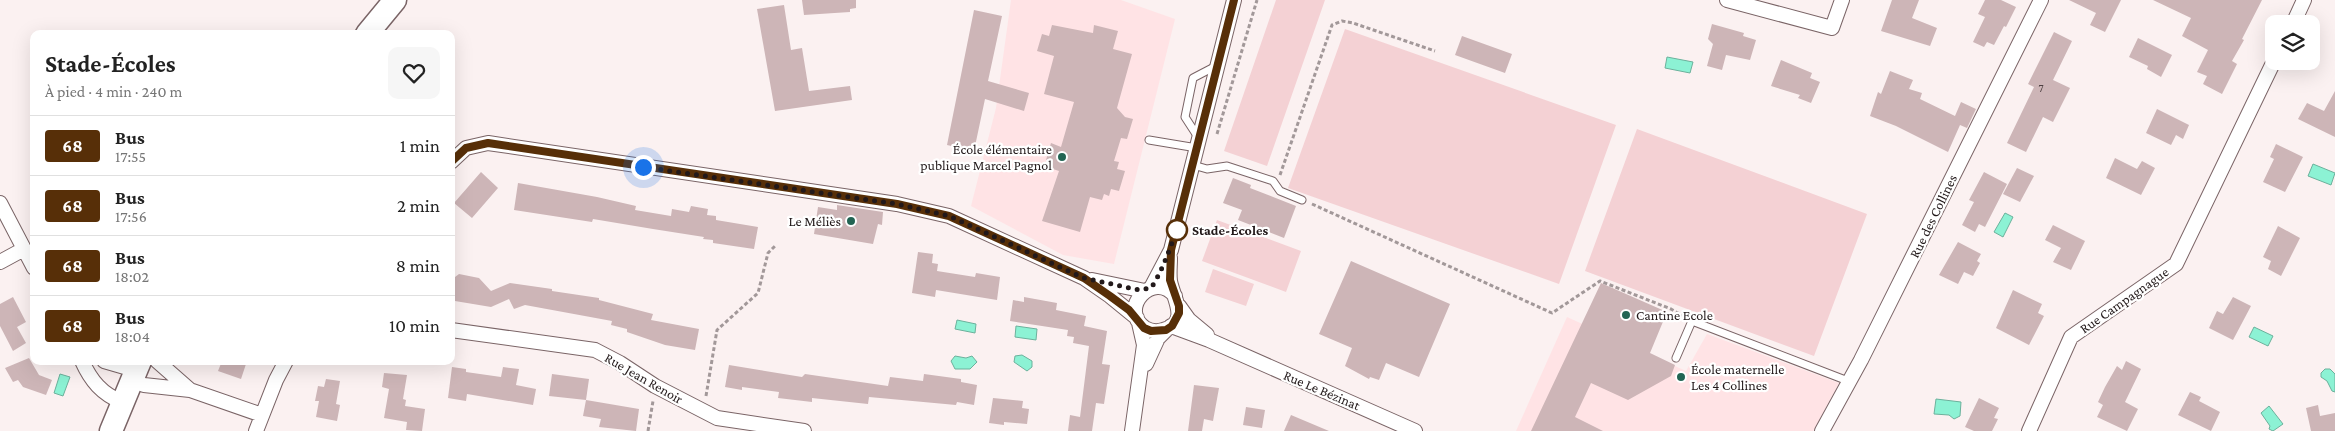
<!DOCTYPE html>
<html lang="fr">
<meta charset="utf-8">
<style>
:root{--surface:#fff;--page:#f6f6f6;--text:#222;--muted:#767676;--line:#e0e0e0}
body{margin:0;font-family:"Crimson Pro",serif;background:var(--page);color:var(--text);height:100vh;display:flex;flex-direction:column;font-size:19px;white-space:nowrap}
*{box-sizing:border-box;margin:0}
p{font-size:16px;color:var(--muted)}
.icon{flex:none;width:28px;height:28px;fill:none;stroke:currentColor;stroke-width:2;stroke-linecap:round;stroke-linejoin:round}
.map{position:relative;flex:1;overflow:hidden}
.drawer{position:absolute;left:30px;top:30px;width:425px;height:335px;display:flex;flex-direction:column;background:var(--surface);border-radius:10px;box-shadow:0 5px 20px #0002}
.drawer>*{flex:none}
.badge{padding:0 10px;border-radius:4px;font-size:18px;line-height:32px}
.tools{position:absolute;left:2265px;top:15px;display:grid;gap:10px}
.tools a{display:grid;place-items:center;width:55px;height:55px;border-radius:10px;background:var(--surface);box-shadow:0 5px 20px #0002;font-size:25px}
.you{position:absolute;width:25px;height:25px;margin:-12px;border:4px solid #fff;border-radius:50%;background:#1a73e8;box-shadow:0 0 0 8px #1a73e833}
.map>.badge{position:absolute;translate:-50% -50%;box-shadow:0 0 0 2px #fff}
.round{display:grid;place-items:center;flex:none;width:52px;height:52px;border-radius:10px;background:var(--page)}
.headline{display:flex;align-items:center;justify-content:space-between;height:85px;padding:0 15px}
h1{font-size:24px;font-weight:700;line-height:38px}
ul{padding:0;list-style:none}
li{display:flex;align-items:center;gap:15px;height:60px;padding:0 15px;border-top:1px solid var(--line)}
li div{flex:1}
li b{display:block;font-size:19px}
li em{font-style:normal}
li .badge{min-width:55px;font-weight:700;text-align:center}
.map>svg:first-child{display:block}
</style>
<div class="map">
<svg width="2335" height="431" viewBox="0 0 2335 431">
<rect width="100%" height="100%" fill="#fbf1f1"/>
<!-- built -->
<path fill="#ffe3e5" d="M1011,0H1121L1175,19L1114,264L1063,255L971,206L996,108Z
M1567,317L1686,371L1707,334L1839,383L1813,431H1516Z"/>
<!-- green -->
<path fill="#f4d1d4" d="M1276,0H1325L1267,166L1224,151Z
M1345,29L1616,125L1559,284L1288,188Z
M1637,129L1867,214L1814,356L1585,271Z
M1217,220L1301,251L1286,292L1202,261Z
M1213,269L1254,284L1246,306L1205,292Z"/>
<!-- water -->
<path fill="#8cf2d4" stroke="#6cb19c" d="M1667,57L1693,62L1690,73L1665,68Z
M2313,164L2335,173L2331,185L2308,176Z
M2005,213L2013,217L2003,237L1994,232Z
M957,320L976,324L975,333L955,329Z
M1016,326L1037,329L1036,340L1015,337Z
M2254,327L2273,336L2268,346L2249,337Z
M1022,355L1032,361V367L1027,371L1014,362L1015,356Z
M955,356L966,358L972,356L977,362L970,369H955L951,361Z
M2325,369H2330L2335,374V392L2332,391L2327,381L2321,377V373Z
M60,374L70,377L63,396L54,393Z
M1936,399L1961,402L1960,416L1954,419L1949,415L1934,414Z
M2269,406L2283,424L2273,431L2269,429L2270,426L2261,413Z"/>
<!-- building -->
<path fill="#cdb5b7" d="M802,0H856V8L850,9V12L804,15Z
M1892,0H1919L1912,18L1937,28L1930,46L1881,31Z
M1985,0H2001L2016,7L2006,27L2004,26L1994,45L1987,42L1984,47L1973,42L1985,17L1978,14Z
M2069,0H2121L2105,32L2090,25L2096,13Z
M2153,0H2262L2242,39L2244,40L2232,61L2237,64L2222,94L2203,84L2207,76L2197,72L2208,50L2182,36L2191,18Z
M784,5L791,50L802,48L809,91L850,86L852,100L775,111L757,9Z
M974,10L1002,16L988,81L1029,93L1024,111L985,99L974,151L947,145Z
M1712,24L1744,33L1743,36L1756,40L1750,60L1726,55L1722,70L1707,66L1713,44L1708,39Z
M1052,25L1093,33L1094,25L1118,31L1113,49L1132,54L1117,108L1125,117L1133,119L1127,139L1121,138L1114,161L1119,162L1117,169L1125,171L1119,191L1111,189L1109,196L1104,194L1102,200L1090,197L1080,232L1042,221L1059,171L1050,168L1052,162L1046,160L1051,143L1061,147L1074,102L1044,94L1054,56L1037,51L1042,34L1049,36Z
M2054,32L2072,41L2053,80L2070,88L2053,122L2043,117L2026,152L2007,143L2034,87L2028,84Z
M1462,36L1512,54L1505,73L1455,55Z
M2138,38L2172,55L2161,77L2147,69L2148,66L2129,57Z
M1781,60L1812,73L1810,78L1820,82L1811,103L1798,98L1800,95L1771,86Z
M1890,71L1913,80L1909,89L1922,93L1920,99L1955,116L1961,102L1976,109L1967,128L1960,125L1948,152L1896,126L1870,116L1878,92L1881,94Z
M2335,91V137L2298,119L2307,103L2324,111Z
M2157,109L2189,125L2183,139L2176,135L2171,145L2146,133Z
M2276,144L2303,157L2285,192L2263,182L2274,159L2270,157Z
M2115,158L2137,169L2142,161L2155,168L2141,195L2106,178Z
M2017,168L2034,176L2020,202L2003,194Z
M481,172L498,188L472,218L454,203Z
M1984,172L2007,184L1985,227L1979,224L1975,232L1962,225L1974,202L1969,200Z
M1233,178L1251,185L1250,188L1296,206L1284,238L1238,220L1242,210L1223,203Z
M518,183L597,197L636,206L635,210L671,216L672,209L689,212L691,206L708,209L707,215L716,216V220L758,227L754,249L713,243V240L703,239L704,237L653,229L593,219L592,222L514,210Z
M837,205L883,212L882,225L878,224L873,244L814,234L818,207L837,210Z
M2053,225L2085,241L2071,270L2053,262L2061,248L2045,240Z
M2278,226L2300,238L2281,276L2268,269L2271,261L2263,257Z
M1958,242L1981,254L1977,261L1980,263L1973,276L1964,272L1958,284L1939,275Z
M918,252L933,254L932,263L938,264L937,271L975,277L976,273L1000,277L997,300L936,290L935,297L912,293Z
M1351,261L1450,304L1419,377L1386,363L1379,380L1370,377L1369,379L1345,366L1352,348L1319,334Z
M459,274L479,278L491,291L510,283L552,289V291L599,298V300L653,314L651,320L699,329L695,350L665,345L627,332V329L611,325L612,321L525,305L514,309L509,299L491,307L455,301L451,296V280Z
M1601,283L1667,312L1650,353L1675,365L1671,376L1628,400L1591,383L1575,417L1603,431H1531Z
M2013,290L2042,304L2038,313L2044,316L2029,345L1996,328Z
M13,297L26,322L17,327L26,343L13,351L0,326V304Z
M1024,297L1057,303L1056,310L1086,316L1084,326L1107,331L1102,364L1110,365L1104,404L1096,403L1092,431H1068L1070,415L1080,417L1089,346L1073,343L1074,337L1067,336L1068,330L1010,321L1013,300L1024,302Z
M2233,297L2251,306L2233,340L2209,328L2217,311L2223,314Z
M29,358L39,375L52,380L46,395L23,387L18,380L13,382L5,368Z
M222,361H247L241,379L218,371Z
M2126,361L2141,369L2125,402L2138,409L2127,431L2097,417L2103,405L2098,402L2105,387L2117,366L2122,370Z
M729,365L802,377L805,374L888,386L890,377L923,381L924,374L961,379V382L977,385L974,405L957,402L956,405L869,397L868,404L812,398V402L778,398L779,392L742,387V390L725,387Z
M452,367L466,369V372L501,377L503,367L519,369L516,385L536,389L533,405L467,394L466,401L448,398Z
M384,373L407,375L403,399L406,400L405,406L425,409L422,431L406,430L407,422L384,418L389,389L382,387Z
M552,374L589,379L586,400L639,409L636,431L599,427L601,419L583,416L586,400L549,396Z
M326,379L340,381L336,404L340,405L337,421L316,417L319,401H315L318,386L324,387Z
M1194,385L1219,388L1213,421L1204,419L1202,431H1188Z
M2190,392L2201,397L2199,401L2220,412L2211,431L2178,415Z
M993,398L1023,401L1022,408L1029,409L1027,424L1004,422V425L989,423Z
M1979,398L1999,408L1994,418L1998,419L1992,431H1974L1965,427Z
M2318,405L2320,416L2335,413V431H2311L2306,408Z
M1246,407L1265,410L1262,428L1243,425Z
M1291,415L1329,431H1284Z"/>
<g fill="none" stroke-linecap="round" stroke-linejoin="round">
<!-- service casing -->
<g stroke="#7a6466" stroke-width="9">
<path id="service" d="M1198,137L1185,117L1193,78L1216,66
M1149,140L1197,148
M1193,165L1207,169L1227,166L1273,181L1280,191L1302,200
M1676,358L1692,321L1848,381"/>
</g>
<!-- minor casing -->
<g stroke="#7a6466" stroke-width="16">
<path id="minor" d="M1727,0L1832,28L1842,0
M2293,24L2304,0
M451,162L466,148L488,143L897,204L949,216L1084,278L1110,296L1137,318
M0,203L34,268
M1170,258C1170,266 1169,274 1170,281C1173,298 1191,323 1163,330C1157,332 1150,331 1145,328C1117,309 1154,269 1175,296
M0,262L24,249
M1092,280L1145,291
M1151,288L1171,250L1234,0
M1179,306L1189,320L1207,335
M1171,326L1209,340L1415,431
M451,330L595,350L620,363L655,386L717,418L804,431
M82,361C91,381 102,394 122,402
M104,361L135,370
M157,361L190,390
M1146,364L1158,338L1166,330
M131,380L144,385L190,390L262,415
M256,431L276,380L286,361
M1132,431L1144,345L1139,323
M1822,431L1861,360L2041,0
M2029,431L2071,337L2176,264L2274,61"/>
</g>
<!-- primary casing -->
<g stroke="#7a6466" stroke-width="25">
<path id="primary" d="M367,34L395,0
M111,431L140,361"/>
</g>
<!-- path -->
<path stroke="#a29899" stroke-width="3" stroke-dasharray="4 2.5" stroke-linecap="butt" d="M1217,134L1257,0
M1280,175L1332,25L1342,21L1353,23L1435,51
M1312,204L1552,313L1600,281L1671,309L1683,316
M706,396L717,330L758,293L768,253L776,245
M648,431L653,401"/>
<!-- service -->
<use href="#service" stroke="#fff" stroke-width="7"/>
<!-- minor -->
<use href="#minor" stroke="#fff" stroke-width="14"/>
<!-- primary -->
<use href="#primary" stroke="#fff" stroke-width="22"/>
</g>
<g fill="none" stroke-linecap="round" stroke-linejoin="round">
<!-- line casing -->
<g stroke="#fff" stroke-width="11">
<path id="line" d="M451,162L466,148L488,143L897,204L949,216L1084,278L1110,296L1129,310L1144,328L1151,331L1166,330L1172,326L1179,313V306L1170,280L1171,250L1234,0"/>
</g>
<!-- line -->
<use href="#line" stroke="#572f08" stroke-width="8"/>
<!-- walk -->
<path stroke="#22191a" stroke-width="5" stroke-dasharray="0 9" d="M643,167L897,204L949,216L1084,278L1139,290L1151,288C1163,270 1169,250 1177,230"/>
</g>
<!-- markers -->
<g fill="#226453" stroke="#fff" stroke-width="2">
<circle cx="1062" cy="157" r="5"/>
<circle cx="851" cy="221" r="5"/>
<circle cx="1626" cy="315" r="5"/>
<circle cx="1681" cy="377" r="5"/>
</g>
<circle fill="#fff" stroke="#572f08" stroke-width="2.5" cx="1177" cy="230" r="10"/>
<g text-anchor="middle" stroke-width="4.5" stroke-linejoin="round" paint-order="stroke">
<!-- number labels -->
<g font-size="11" fill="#4d4041">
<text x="2041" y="92">7</text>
</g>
<!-- poi labels -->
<g font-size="14" fill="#22191a" stroke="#fff" text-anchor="end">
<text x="1052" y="154">École élémentaire<tspan x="1052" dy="16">publique Marcel Pagnol</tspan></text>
<text x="841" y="226">Le Méliès</text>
<text x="1636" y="320" text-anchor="start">Cantine Ecole</text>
<text x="1691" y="374" text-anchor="start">École maternelle<tspan x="1691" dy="16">Les 4 Collines</tspan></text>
</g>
<!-- street labels -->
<g font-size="14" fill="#22191a" stroke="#fff">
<text transform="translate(1933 216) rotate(-64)" y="5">Rue des Collines</text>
<text transform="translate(2124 300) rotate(-35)" y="5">Rue Campagnague</text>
<text transform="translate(644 378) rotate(30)" y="5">Rue Jean Renoir</text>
<text transform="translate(1322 390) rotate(23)" y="5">Rue Le Bézinat</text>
</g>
<!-- stop labels -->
<g font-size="14" font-weight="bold" fill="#22191a" stroke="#fff" text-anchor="start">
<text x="1192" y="235">Stade-Écoles</text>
</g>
</g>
</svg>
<div class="tools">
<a><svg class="icon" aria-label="layers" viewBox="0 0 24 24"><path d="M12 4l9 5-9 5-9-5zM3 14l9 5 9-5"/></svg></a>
</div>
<div class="you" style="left:643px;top:167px"></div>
<section class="drawer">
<div class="headline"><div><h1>Stade-Écoles</h1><p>À pied · 4 min · 240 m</p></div><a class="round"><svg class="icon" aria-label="heart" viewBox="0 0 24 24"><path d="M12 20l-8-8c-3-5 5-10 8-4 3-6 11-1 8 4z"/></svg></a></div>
<ul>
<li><span class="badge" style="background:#572f08;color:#fff">68</span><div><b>Bus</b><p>17:55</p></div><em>1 min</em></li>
<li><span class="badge" style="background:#572f08;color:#fff">68</span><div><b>Bus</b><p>17:56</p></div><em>2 min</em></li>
<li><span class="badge" style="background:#572f08;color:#fff">68</span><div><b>Bus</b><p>18:02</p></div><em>8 min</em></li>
<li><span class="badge" style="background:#572f08;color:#fff">68</span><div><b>Bus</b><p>18:04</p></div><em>10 min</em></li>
</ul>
</section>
</div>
